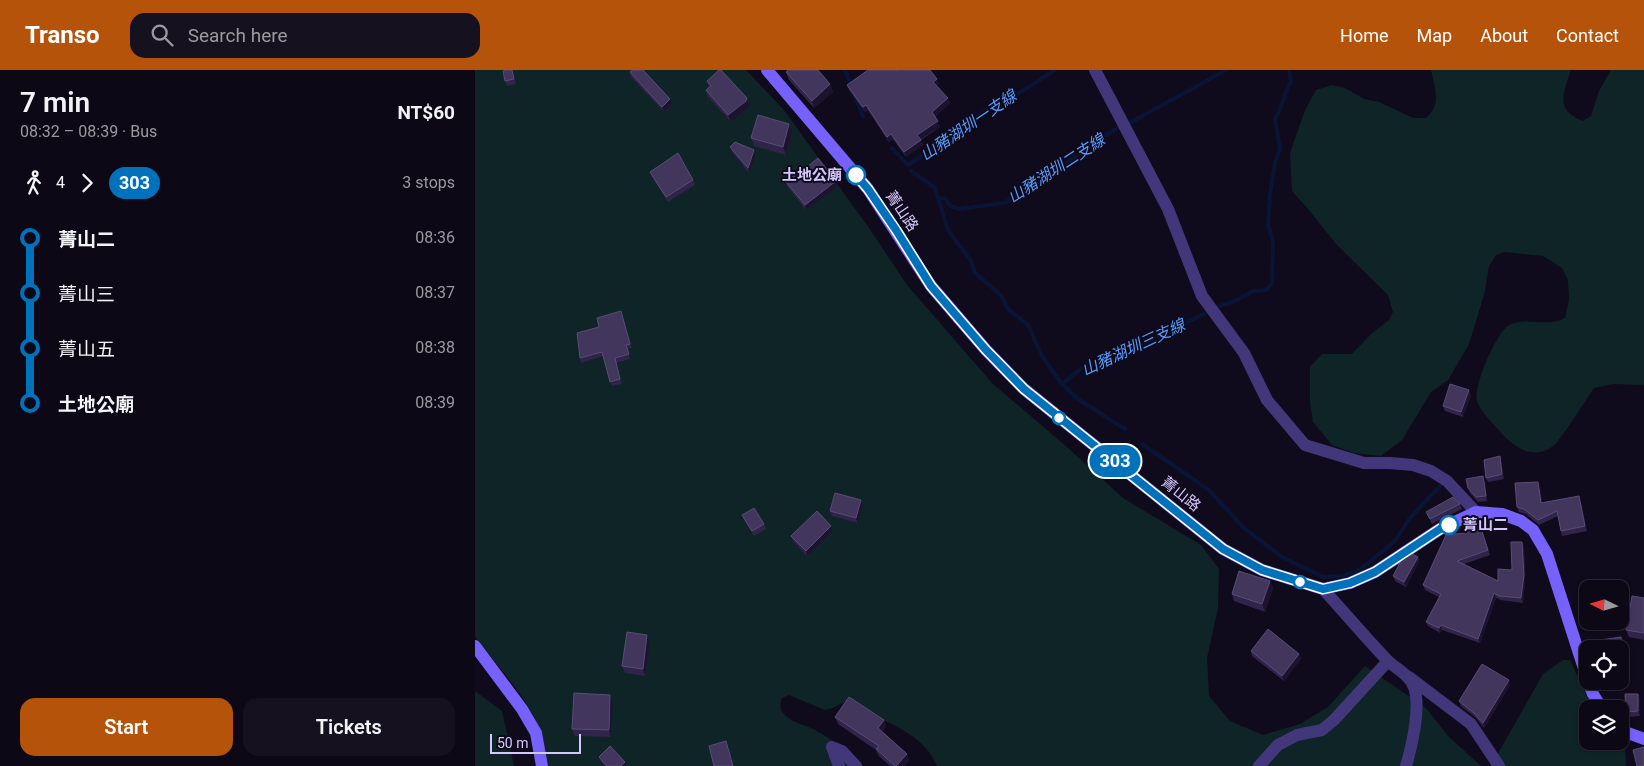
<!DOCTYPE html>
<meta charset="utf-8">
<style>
:root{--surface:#0c0815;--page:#15111e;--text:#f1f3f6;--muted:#9a9aa0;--line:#2c2934;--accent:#b45309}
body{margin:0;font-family:Roboto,"Noto Sans TC",sans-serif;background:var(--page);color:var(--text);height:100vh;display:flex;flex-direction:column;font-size:19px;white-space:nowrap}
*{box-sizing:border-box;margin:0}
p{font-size:16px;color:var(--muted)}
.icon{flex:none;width:28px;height:28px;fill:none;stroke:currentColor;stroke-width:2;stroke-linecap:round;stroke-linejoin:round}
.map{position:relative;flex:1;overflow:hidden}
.sheet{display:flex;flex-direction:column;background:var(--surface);width:475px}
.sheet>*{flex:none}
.badge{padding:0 10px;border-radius:16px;font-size:18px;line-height:32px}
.needle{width:32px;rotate:275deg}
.controls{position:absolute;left:1104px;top:510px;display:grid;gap:10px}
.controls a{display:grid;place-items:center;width:50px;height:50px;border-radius:10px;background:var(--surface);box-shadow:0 1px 4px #0004,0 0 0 1px var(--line);font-size:25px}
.scale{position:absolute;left:15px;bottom:12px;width:91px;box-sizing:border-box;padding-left:5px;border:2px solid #d4c7fe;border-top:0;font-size:14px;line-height:18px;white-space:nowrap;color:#d4c7fe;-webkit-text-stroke:4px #100b1c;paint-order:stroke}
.map>.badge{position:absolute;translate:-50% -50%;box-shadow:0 0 0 2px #fff}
.legs{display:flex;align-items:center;gap:8px;height:55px;padding:0 20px;font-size:16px}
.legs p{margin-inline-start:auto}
.summary{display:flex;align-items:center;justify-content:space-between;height:85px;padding:0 20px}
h1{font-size:28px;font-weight:600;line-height:38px}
.cta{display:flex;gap:10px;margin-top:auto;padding:10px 20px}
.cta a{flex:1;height:58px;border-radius:15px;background:var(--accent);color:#fff;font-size:20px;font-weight:600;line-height:58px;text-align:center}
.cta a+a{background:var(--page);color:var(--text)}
ul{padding:0 20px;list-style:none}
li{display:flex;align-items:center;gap:18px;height:55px;font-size:19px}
li i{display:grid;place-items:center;width:8px;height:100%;margin:0 6px;background:currentColor}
li i::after{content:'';width:12px;height:12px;margin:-6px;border:4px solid;border-radius:50%;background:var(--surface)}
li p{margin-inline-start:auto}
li:first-child i{background:linear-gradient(#0000 50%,currentColor 0)}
li:last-child i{background:linear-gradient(currentColor 50%,#0000 0)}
header{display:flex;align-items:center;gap:30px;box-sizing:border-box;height:70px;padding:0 25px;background:var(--accent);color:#fff}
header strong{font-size:24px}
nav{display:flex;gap:28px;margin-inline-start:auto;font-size:18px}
.search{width:350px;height:45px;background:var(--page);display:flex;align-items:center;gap:12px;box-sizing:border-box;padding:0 18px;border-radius:15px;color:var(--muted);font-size:19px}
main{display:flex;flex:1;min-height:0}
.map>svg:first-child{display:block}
</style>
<header>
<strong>Transo</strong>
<div class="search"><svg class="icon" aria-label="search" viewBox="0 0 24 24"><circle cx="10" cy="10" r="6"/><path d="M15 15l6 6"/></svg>Search here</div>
<nav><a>Home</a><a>Map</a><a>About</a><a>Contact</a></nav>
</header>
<main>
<section class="sheet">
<div class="summary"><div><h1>7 min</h1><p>08:32 – 08:39 · Bus</p></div><b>NT$60</b></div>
<div class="legs"><svg class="icon" aria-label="walk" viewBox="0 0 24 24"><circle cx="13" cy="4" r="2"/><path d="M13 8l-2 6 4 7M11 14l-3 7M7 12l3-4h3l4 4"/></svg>4<svg class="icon" aria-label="forward" viewBox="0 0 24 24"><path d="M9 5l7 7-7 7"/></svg><b class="badge" style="background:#0072bc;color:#fff">303</b><p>3 stops</p></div>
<ul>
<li><i style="color:#0072bc"></i><b>菁山二</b><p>08:36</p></li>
<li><i style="color:#0072bc"></i><span>菁山三</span><p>08:37</p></li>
<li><i style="color:#0072bc"></i><span>菁山五</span><p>08:38</p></li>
<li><i style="color:#0072bc"></i><b>土地公廟</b><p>08:39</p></li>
</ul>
<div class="cta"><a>Start</a><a>Tickets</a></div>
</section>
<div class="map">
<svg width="1169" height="696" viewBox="0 0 1169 696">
<rect width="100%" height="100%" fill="#100b1c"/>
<!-- green -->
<path fill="#0f2426" d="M0,0H271L309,40L394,158L432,215L518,314L592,377L648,428L726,475L744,499L743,538L732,588L734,626L755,651L788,665L825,654L853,637L890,596L951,638L973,666L1006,696H462C448,660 399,647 367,633L358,638L350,640L314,625L307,628C305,634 304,640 310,645C316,652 330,655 338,659C352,666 378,683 388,696H73C71,682 69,668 63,655C48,622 21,595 0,566Z
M956,0H1096C1089,22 1079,40 1108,51L1116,46L1124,21L1136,0H1169V315L1138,314L1119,318C1112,328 1084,373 1077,377C1053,392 1035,373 1020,356C1014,349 1005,340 1002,331C998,316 1021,263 1034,255C1052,246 1073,258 1090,248L1094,229L1093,210L1087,198L1068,186L1029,182L1021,185L1014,196L1009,225L994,274L973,310L956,322L927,370L906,386L879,383L857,375L838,352L835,332V297L847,284H877L896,264L914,250L918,242L913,225L861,174L834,140L817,121L815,83L830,40L841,20L857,15L870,18L889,29L904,32L938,48H951C967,34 960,19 956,0Z
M1088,590H1095L1118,639H1112V671H1145L1150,676L1151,696H1016L1068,604Z
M0,621L27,641L39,696H0Z"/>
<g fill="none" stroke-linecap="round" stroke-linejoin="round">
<!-- stream -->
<path stroke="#091537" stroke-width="4" d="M370,0L376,16
M380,25L388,47
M651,55L751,0
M417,78L433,95L513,39L536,28L580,0
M436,101L460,118L473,160L496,191L500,203L526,225L533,239L553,255L567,286L587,314L603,329L650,359
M464,129L470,128L475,136L485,139L529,133L567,111L617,74L641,59
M739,238L760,231L778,221L791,220L797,213L798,173L793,154L795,124L800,93L805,79L800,49C809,35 808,24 816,12L814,0
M587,314L612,294L637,285L657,275H666L731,243
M667,374L734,420L769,458L807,487L848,507L868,506L886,499L920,471L935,448L967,414"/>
<!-- street -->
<path stroke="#42377a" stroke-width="12" d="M620,0L693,139L727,226L769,283L792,330L830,375L889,393H915L938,395L956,401L972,411L1001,442
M848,519C869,542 890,567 912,590C921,599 934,604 939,617C946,637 937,676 931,696
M934,607L996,654L1024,696
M364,696L357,677L367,681L381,696
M784,696L803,675L822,665L847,660L859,650L913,591"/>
<!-- secondary -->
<path stroke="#7761fc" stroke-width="12" d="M292,0L393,119L456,216L511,280L549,319L748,479L787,500L848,519L875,513L900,502L965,459L1001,442L1027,444L1046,451L1058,460L1072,484L1112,608
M0,576L47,639L61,663L67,696
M1113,611L1118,624L1127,639
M1145,660L1169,669"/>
</g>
<!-- wall -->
<path fill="#30244a" d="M37,0L41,14L32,16L30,11Z
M155,2L197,34L189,42L156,7Z
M311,2L355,14L358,22L339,38L314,10Z
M232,11L272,28L274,35V37L256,52L233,27L231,20L234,17Z
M464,14L462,16L475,33L460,47L465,57L446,70L448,75L431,87L418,69L414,72L393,40L390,42L374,20L372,15Z
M314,54L317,61L311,85L279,76L276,68Z
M255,77L279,80L281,85L274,103L257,82Z
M175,102L218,110L220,115L193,132L177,107Z
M326,102L361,111L363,116L331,140L313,117L311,112Z
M147,245L157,278L152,279L155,289L141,293L147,314L137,316L128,286L106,293L105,288L124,257Z
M996,325L988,347L970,341L968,336Z
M1025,386L1026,391L1029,409L1013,412L1011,408Z
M1010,411L1012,431L1003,432L995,423L993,418Z
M1065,417L1067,433L1104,426L1112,461L1087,466L1083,446L1064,455L1051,444L1044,442L1042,437Z
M386,430L388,435L383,453L357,446L355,441Z
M985,434L987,439L957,454L951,442Z
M267,445L289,454L291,459L279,466L269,450Z
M1004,452L1015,485L989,494L1023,511L1037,500L1047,472L1049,477L1050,510L1048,533L1026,530L1021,528L1005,573L967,560L965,563L953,556L951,552L964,527L950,520L948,515Z
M358,461L332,486L318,471L316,466Z
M943,487L944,492L931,517L920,511L918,506Z
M798,518L790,542L759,531L757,524Z
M1169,528V570L1154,567L1151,560Z
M1146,567L1149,573L1153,601L1146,602L1148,615L1130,618L1128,611H1145V579Z
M175,572L170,606L150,603L147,596Z
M776,581L824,584L826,589L809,611L777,586Z
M1035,615L1009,658L1001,648L986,636L984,631Z
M1163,624L1165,629V646L1153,647L1151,642Z
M135,625L138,632L136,667L100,666L97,659Z
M360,647L409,650L411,657L407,662L432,684L434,690L430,696H415L404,686L401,680L363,654Z
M124,687L151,696H130L126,692Z"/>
<!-- shaded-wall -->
<path fill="#1c132f" d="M462,9L464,14L460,17L458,12Z
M355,14L358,22L339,38L337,31Z
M272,28L274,35V37L256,52L253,45Z
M473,28L475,33L459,48L457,42Z
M195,29L197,34L189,42L187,37Z
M391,35L393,40L390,42L388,37Z
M463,51L465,57L444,70L442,65Z
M314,54L317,61L311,85L308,77Z
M416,64L418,69L414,72L412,67Z
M446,70L448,75L431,87L429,82Z
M279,80L281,85L274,103L273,98Z
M361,111L363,116L331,140L330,135Z
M994,320L996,325L988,347L986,342Z
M1025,386L1026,391L1029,409L1027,404Z
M1008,406L1010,411L1012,431L1011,426Z
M1063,412L1065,417L1068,438L1066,433Z
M1104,426L1106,431L1112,461L1110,456Z
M386,430L388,435L383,453L381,448Z
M356,456L358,461L332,486L331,481Z
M1047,472L1049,477L1050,510L1048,533L1046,528Z
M943,487L944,492L931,517L929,512Z
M795,511L798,518L790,542L787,534Z
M1019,523L1021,528L1005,573L1003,569Z
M966,555L967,560L965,563L964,558Z
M172,565L175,572L170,606L168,599Z
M1146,567L1149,573L1153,601L1150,595Z
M824,584L826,589L809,611L807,606Z
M1145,599L1146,602L1148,615L1146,609Z
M1034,610L1035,615L1009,658L1008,653Z
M1163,624L1165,629V646L1163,641Z
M135,625L138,632L136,667L134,660Z
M409,650L411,657L405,665L403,658Z
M432,684L434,690L430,696H421Z
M150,692L151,696H146Z"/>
<!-- building -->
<path fill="#42365d" stroke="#594c76" d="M33,0H37L39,9L30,11L28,1Z
M157,0H168L195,29L187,37L155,2Z
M244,0H246L272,28L271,31L253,45L231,20L236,16L232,11Z
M313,0H343L355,14L337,31L311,2Z
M393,0H421V1L422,0H455L462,9L458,12L473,28L457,42L463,51L442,65L446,70L429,82L416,64L412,67L391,35L388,37L372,15Z
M283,45L314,54L308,77L276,68Z
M260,72L279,80L273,98L255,77Z
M203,83L218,110L191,127L175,102Z
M343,88L361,111L330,135L311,112L325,101L326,102Z
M146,241L155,274L151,275L154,284L140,288L145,309L135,312L127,282L105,288L102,263L124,257L122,248Z
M975,314L994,320L986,342L968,336Z
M1025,386L1027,404L1011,408L1009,390Z
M1008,406L1011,426L1001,427L993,418L991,409Z
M1063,412L1066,433L1104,426L1110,456L1086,461L1082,441L1063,450L1049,439L1042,437L1040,413Z
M360,423L386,430L381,448L355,441Z
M978,427L985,434L955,449L951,442Z
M279,438L289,454L277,461L267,445Z
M342,441L356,456L331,481L316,466Z
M1004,452L1013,480L982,491L1023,511V499L1037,500L1036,472H1047L1049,505L1046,528L1024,526L1019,523L1003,569L966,555L964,558L951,552L966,524L948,515L971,465L991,463L989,457Z
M935,483L943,487L929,512L918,506L928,487Z
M764,501L795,511L787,534L757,524Z
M1157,526L1169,528V563L1151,560Z
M793,559L824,584L807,606L776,581Z
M152,562L172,565L168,599L147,596Z
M1146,567L1150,595H1145V579H1120L1119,571Z
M1007,594L1034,610L1008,653L999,643L984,631Z
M99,623L135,625L134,660L97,659Z
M1150,624H1163V641L1151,642Z
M374,627L409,650L403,658L432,684L421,696H420L401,679L404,676L360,647Z
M251,671L258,696H239L234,676Z
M135,676L150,692L146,696H132L124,687Z
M1169,677V696H1162L1158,680Z"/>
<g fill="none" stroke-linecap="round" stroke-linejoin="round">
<!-- line-1 casing -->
<g stroke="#fff" stroke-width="11">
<path id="line-1" d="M381,105L393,119L421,160L456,216L511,280L549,319L748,479L787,500L848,519L875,513L900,502L965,459L974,455"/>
</g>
<!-- line-1 -->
<use href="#line-1" stroke="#0072bc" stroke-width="8"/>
</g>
<!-- markers -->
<g fill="#fff" stroke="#0072bc" stroke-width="2.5">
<circle cx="381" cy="105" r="9"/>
<circle cx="584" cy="348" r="6"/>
<circle cx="974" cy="455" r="9"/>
<circle cx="825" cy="512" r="6"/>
</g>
<g text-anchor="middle" stroke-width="4" stroke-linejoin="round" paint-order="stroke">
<!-- stop labels -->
<g font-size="15" font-weight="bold" fill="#d4c7fe" stroke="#100b1c" text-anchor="end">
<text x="367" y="110">土地公廟</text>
<text x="988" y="460" text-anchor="start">菁山二</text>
</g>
<!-- street labels -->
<g font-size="15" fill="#d4c7fe" stroke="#100b1c">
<text transform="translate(427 141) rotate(56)" y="5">菁山路</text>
<text transform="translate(706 424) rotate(39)" y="5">菁山路</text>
</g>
<!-- water labels -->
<g font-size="16" font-style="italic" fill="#589cfc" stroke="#100b1c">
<text transform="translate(493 55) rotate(-34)" y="6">山豬湖圳一支線</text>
<text transform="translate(581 98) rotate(-33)" y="6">山豬湖圳二支線</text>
<text transform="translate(658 277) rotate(-25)" y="6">山豬湖圳三支線</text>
</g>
</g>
</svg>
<div class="controls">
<a><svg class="needle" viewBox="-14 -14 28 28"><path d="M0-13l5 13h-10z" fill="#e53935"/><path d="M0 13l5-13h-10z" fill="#9a9aa0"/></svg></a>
<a><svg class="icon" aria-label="locate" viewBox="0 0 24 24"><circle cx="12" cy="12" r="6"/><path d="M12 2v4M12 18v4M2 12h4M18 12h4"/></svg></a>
<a><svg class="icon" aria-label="layers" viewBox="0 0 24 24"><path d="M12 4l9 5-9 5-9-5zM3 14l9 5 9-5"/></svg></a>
</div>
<div class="scale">50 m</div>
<b class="badge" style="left:640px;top:391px;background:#0072bc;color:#fff">303</b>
</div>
</main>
